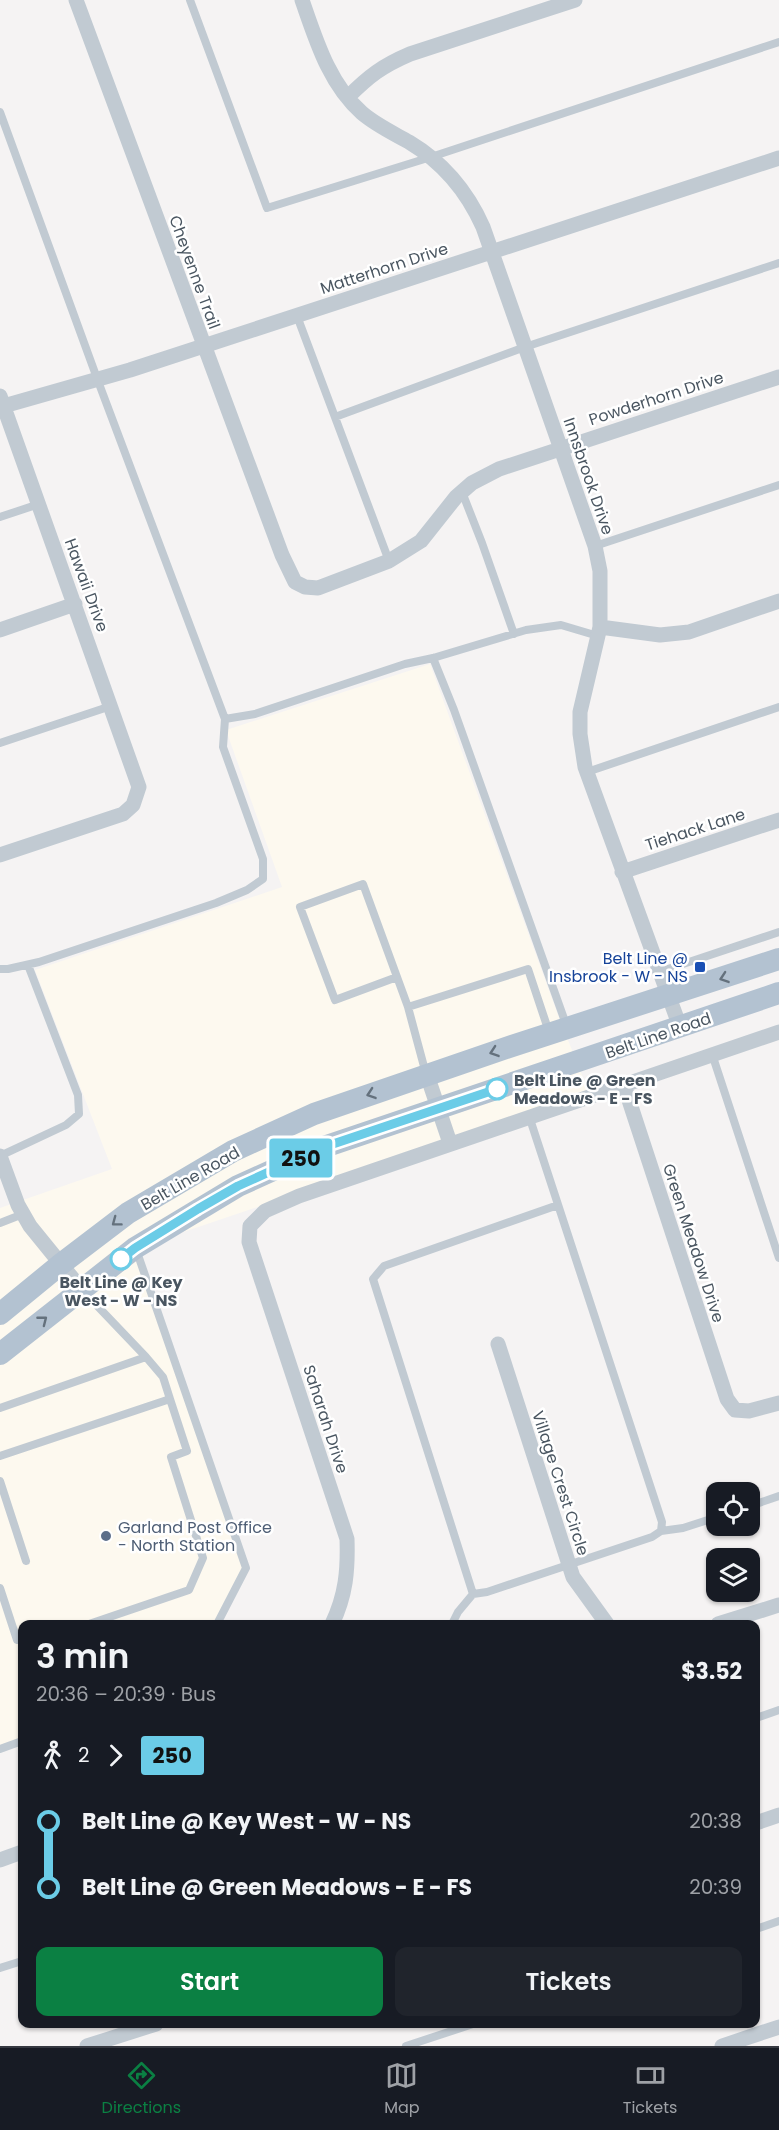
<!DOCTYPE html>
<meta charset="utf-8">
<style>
:root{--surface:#171b24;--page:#20242c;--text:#f1f3f6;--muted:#9ea1a6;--line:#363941;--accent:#0b8043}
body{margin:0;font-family:Poppins,sans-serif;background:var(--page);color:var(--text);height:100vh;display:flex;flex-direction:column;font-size:22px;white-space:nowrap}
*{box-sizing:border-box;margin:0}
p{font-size:20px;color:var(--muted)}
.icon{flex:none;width:33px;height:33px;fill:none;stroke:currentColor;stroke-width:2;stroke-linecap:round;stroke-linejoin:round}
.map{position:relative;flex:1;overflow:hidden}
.details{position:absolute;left:18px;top:1620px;width:742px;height:408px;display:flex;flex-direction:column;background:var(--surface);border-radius:12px;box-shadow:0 2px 4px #0004}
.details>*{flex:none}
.badge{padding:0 12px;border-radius:4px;font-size:21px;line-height:39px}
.buttons{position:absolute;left:706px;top:1482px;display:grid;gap:12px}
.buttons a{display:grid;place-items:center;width:54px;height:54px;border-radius:12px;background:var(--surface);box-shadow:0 2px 4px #0004;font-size:30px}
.map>.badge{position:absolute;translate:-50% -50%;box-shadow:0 0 0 3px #fff}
.legs{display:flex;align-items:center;gap:9px;height:66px;padding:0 18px;font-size:20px}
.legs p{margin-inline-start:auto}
.headline{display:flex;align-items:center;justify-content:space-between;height:102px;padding:0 18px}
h1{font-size:33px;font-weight:600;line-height:45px}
.action{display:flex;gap:12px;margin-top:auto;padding:12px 18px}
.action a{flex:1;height:69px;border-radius:12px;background:var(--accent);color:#fff;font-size:24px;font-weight:600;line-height:69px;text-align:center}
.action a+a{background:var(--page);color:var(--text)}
ul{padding:0 18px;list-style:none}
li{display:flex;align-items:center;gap:21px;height:66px;font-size:22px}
li i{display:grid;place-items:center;width:9px;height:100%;margin:0 8px;background:currentColor}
li i::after{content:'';width:15px;height:15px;margin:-8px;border:4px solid;border-radius:50%;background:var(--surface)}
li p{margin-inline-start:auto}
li:first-child i{background:linear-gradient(#0000 50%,currentColor 0)}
li:last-child i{background:linear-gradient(currentColor 50%,#0000 0)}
.tabs{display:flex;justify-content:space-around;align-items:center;height:84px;border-top:2px solid var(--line);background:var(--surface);font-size:16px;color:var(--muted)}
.tabs a{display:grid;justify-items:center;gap:3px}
.tabs .current{color:var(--accent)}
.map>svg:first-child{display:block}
</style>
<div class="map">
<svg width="779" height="2046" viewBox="0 0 779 2046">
<rect width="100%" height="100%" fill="#f5f3f3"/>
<!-- commercial -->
<path fill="#fdf9ef" d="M430,664L558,1015L590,1095L136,1248L246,1568L217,1624H22V1741L0,1749V1208L112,1169L35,970L282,887L226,730Z"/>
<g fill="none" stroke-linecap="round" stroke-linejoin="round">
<!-- service -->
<path stroke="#c1cad2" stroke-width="8" d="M190,0L267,208L431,157L779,42
M0,112L98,381L225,719L255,714L405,664L433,658L526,630L561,625L598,636
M297,316L389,561
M335,417L525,347L779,263
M462,492L482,543L514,634
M0,517L39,504
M595,546L779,485
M433,658L454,710L567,1027
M0,743L111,706
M587,772L779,707
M0,969H8L39,962L216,903L247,890L263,879V859L223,747L225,719
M659,972L779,932
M397,977L335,1000L300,907L363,884L408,1007
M712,1054L779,1258
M426,1074L408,1007L528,969L549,1032
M529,1116L662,1522L661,1531L652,1537L487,1592L473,1594L373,1279L384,1266L558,1205
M0,1156L66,1125L79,1114L78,1095L28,965
M0,1223L23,1214
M137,1252L246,1568L217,1624
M0,1408L146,1357L84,1292
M0,1456L170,1399L163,1377L146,1357
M0,1481L26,1561
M750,1506L779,1496
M661,1531L683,1528L717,1517
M0,1588L17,1640L22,1638
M60,1624H63
M89,1624L189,1590L203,1558L171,1457L187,1451L170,1399
M452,1624L458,1612L473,1594
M756,1718L779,1710
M0,1749L22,1741
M756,1929L779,1921
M0,1968L22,1961
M406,2046L473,2024"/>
<!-- minor -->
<path stroke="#c1cad2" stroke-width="15" d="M76,0L282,555L295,582L305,587L318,588L389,561L421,541L456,497L472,483L499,469L779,377
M302,0C316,40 329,84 362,113C376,125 393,133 409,142C444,163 467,191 483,227L595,546L600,571V627L580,712V734L585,767L680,1027
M348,97C369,76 382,66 410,54L575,0
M0,396L139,787L133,805L123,814L0,855
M0,407L130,370L779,158
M600,627L660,635L689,632L779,601
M0,630L75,604
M622,872L779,820
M427,1075L450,1143
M624,1085L727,1399L735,1410L749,1411L779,1403
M0,1156L18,1205L30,1226L82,1290
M498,1344L573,1577L607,1624
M332,1624C346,1595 348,1570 347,1539L249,1242L250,1226L265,1211L299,1196L779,1032
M718,1624L779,1605
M756,1823L779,1815
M0,1860L22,1852
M87,2046L156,2024
M722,2046L779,2027"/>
<!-- primary -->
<path stroke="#b3c2d1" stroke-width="22" d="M0,1314L61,1264L128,1213L233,1151L314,1114L512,1046L779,959
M0,1354L135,1248L238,1186L324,1147L779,993"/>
</g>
<!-- one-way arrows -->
<defs><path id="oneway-chevron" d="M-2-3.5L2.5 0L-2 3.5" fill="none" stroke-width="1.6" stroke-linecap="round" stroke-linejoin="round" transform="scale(1.5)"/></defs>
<g stroke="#64717d">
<use href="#oneway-chevron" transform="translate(724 978) rotate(161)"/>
<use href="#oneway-chevron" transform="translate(494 1052) rotate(161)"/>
<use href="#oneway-chevron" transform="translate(371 1094) rotate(161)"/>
<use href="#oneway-chevron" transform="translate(116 1222) rotate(143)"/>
<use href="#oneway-chevron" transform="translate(43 1320) rotate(-38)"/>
</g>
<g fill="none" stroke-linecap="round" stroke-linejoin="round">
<!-- line-1 casing -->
<g stroke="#fff" stroke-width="14">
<path id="line-1" d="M121,1259L135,1248L198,1209L238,1186L324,1147L497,1089"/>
</g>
<!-- line-1 -->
<use href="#line-1" stroke="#6bcce7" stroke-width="9"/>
</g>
<!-- markers -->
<rect fill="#1a4fb4" stroke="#fff" stroke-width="2" x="694" y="961" width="12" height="12" rx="3"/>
<g fill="#fff" stroke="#6bcce7" stroke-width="3">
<circle cx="497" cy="1089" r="10"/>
<circle cx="121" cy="1259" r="10"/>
</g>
<circle fill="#5c6f8a" stroke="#fff" stroke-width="2" cx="106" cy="1536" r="6"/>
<g text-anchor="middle" stroke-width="5" stroke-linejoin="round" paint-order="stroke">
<!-- street labels -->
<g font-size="16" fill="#4a5661" stroke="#fff">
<text transform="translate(384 268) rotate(-18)" y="6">Matterhorn Drive</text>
<text transform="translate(195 272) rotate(70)" y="6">Cheyenne Trail</text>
<text transform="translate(656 398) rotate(-18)" y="6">Powderhorn Drive</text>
<text transform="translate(589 476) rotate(71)" y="6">Innsbrook Drive</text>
<text transform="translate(87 585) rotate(70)" y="6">Hawaii Drive</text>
<text transform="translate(695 829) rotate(-18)" y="6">Tiehack Lane</text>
<text transform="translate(658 1035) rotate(-19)" y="6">Belt Line Road</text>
<text transform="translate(190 1178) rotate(-30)" y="6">Belt Line Road</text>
<text transform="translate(694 1243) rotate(72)" y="6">Green Meadow Drive</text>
<text transform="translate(326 1419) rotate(72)" y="6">Saharah Drive</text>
<text transform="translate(561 1483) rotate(72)" y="6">Village Crest Circle</text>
</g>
<!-- transit labels -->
<g font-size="16" fill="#164399" stroke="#fff" text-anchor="end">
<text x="688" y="964">Belt Line @<tspan x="688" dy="18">Insbrook - W - NS</tspan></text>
</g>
<!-- stop labels -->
<g font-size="16" font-weight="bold" fill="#4a5661" stroke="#fff" text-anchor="start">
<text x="514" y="1086">Belt Line @ Green<tspan x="514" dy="18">Meadows - E - FS</tspan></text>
<text x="121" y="1288" text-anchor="middle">Belt Line @ Key<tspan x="121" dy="18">West - W - NS</tspan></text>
</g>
<!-- service labels -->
<g font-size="16" fill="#4e5e75" stroke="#fff" text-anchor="start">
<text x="118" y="1533">Garland Post Office<tspan x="118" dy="18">- North Station</tspan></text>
</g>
</g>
</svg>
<div class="buttons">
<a><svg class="icon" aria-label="locate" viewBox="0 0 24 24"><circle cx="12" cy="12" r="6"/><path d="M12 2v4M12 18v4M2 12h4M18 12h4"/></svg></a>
<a><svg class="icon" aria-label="layers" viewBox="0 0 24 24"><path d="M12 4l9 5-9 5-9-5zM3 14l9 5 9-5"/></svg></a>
</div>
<b class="badge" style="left:301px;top:1158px;background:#6bcce7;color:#111">250</b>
<section class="details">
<div class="headline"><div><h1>3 min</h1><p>20:36 – 20:39 · Bus</p></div><b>$3.52</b></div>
<div class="legs"><svg class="icon" aria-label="walk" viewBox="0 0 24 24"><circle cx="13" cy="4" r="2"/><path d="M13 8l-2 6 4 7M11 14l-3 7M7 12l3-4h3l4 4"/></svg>2<svg class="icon" aria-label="forward" viewBox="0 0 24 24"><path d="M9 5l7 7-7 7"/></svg><b class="badge" style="background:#6bcce7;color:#111">250</b></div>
<ul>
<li><i style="color:#6bcce7"></i><b>Belt Line @ Key West - W - NS</b><p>20:38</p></li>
<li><i style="color:#6bcce7"></i><b>Belt Line @ Green Meadows - E - FS</b><p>20:39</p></li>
</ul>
<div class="action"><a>Start</a><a>Tickets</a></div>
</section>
</div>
<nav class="tabs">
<a class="current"><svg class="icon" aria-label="directions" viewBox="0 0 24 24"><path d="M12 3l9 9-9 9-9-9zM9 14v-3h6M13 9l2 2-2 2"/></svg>Directions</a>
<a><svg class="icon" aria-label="map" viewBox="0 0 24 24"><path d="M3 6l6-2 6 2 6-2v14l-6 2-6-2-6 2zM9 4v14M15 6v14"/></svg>Map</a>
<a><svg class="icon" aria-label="tickets" viewBox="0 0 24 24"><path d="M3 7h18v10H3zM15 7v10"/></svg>Tickets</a>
</nav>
